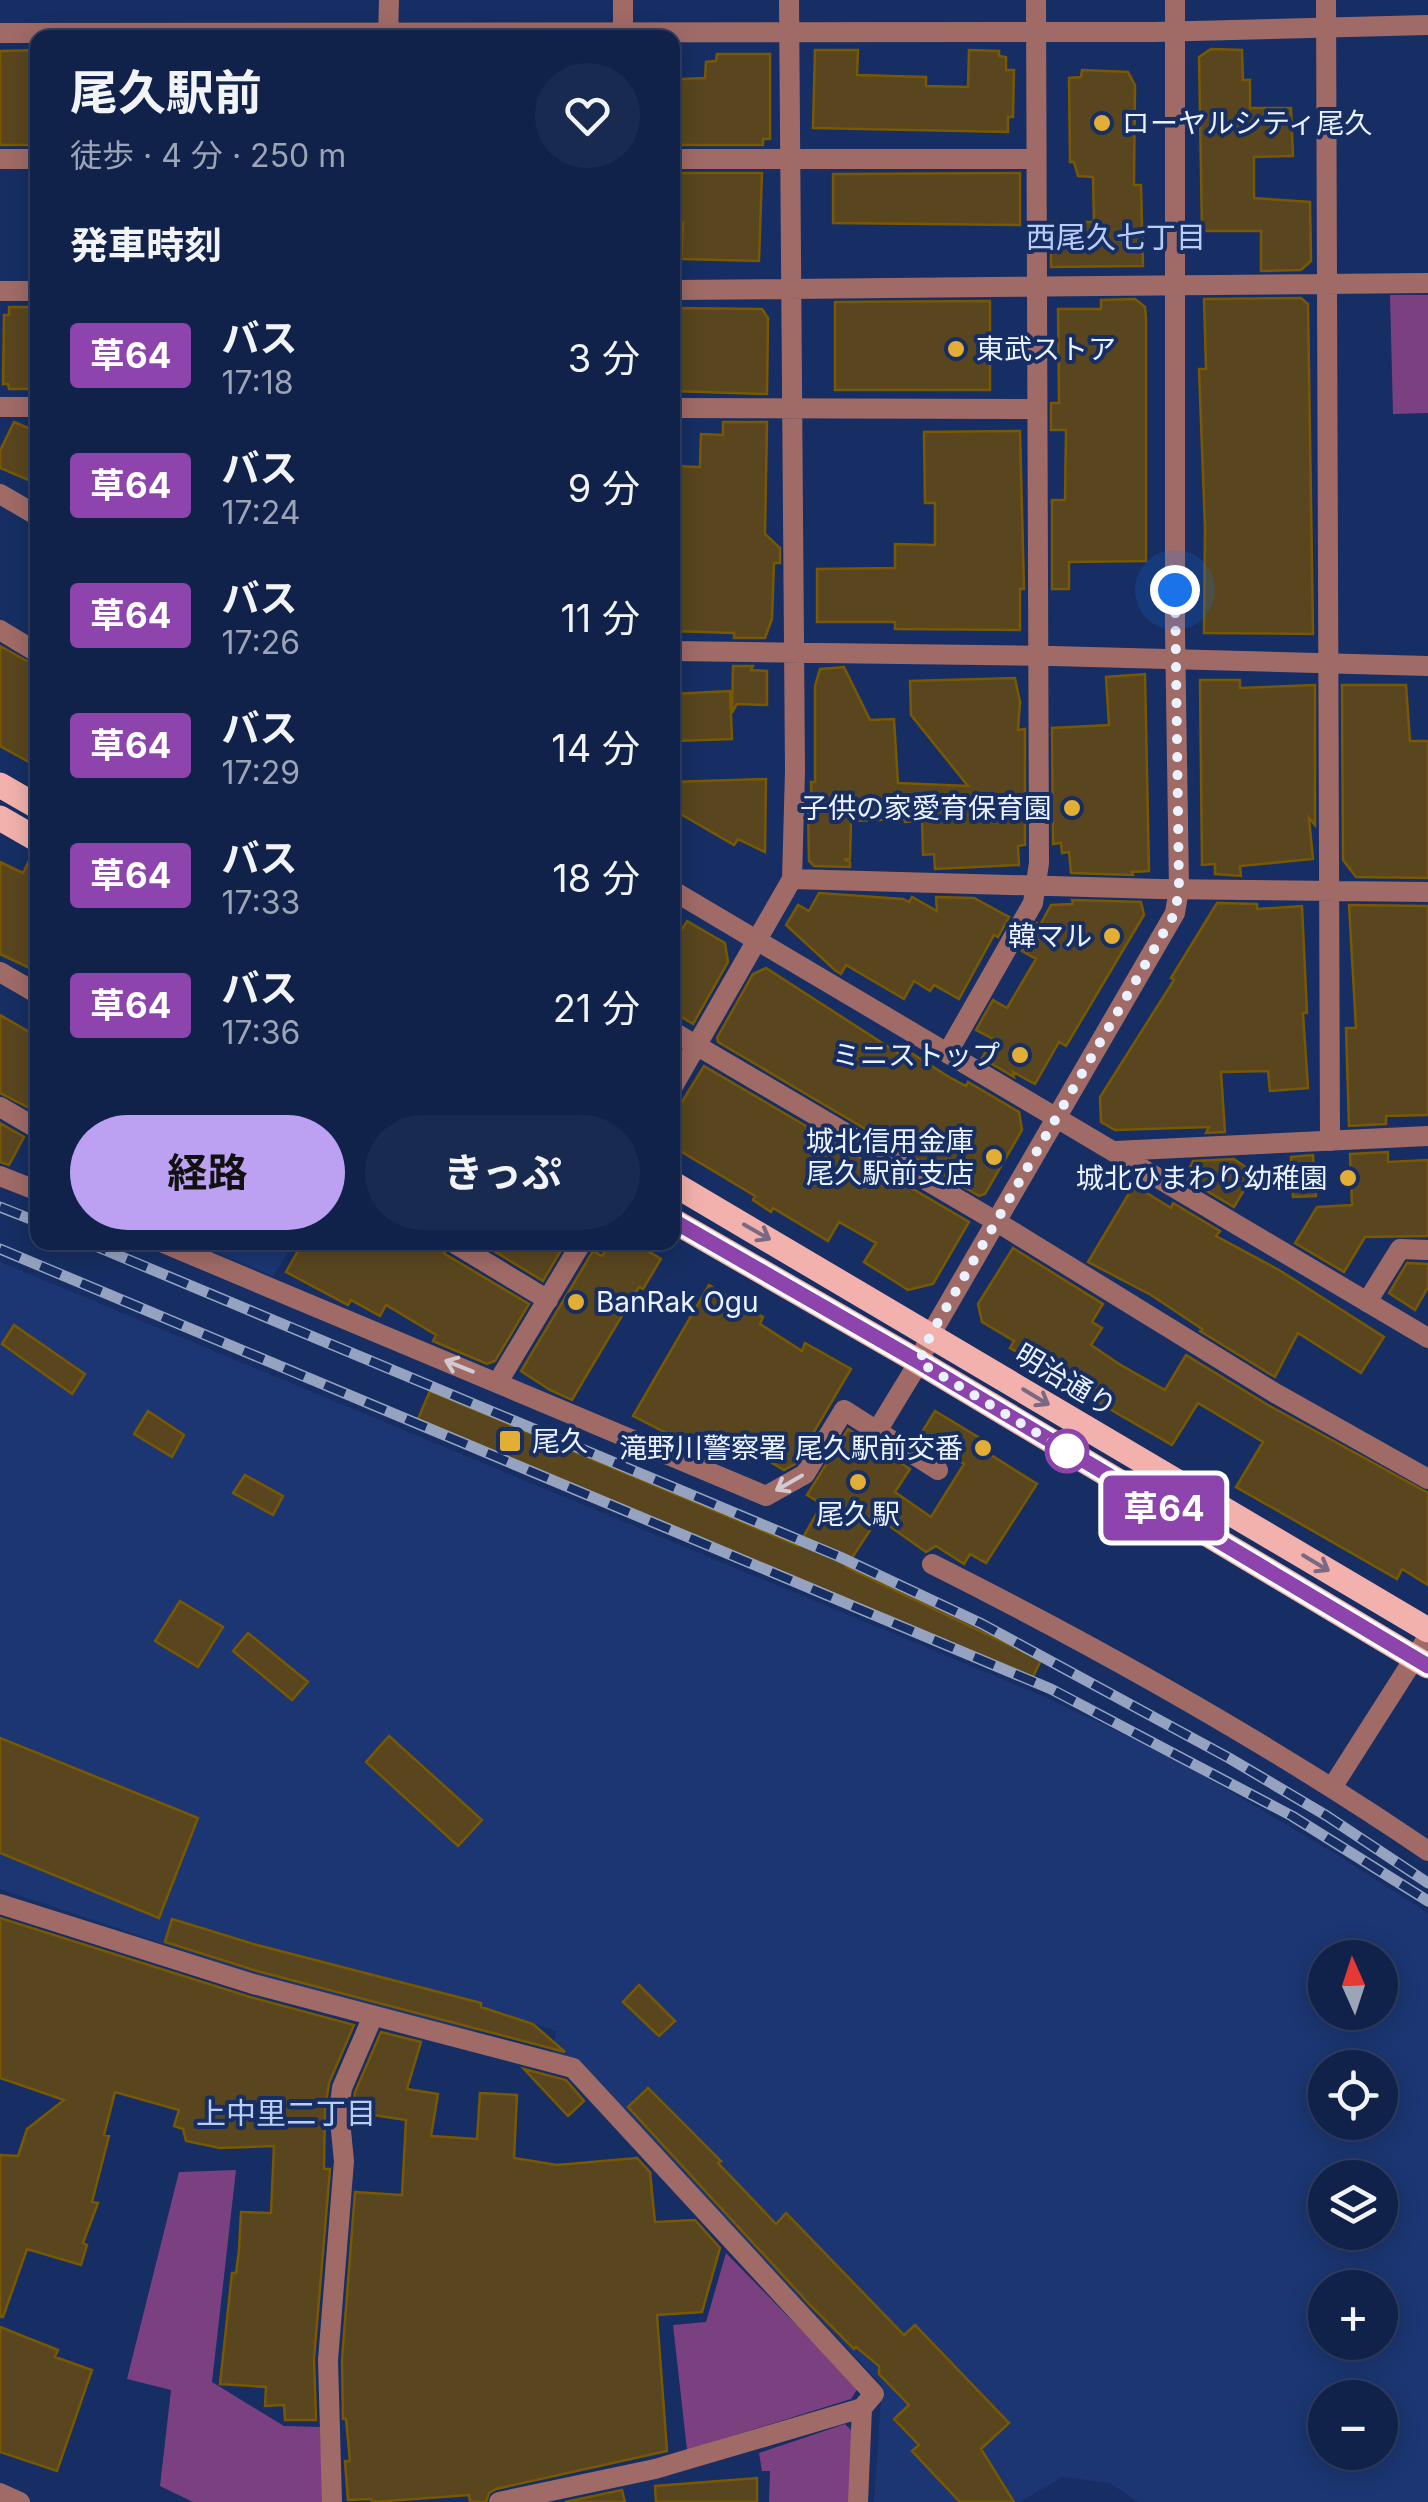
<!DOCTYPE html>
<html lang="ja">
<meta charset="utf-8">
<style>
:root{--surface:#10224a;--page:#192a51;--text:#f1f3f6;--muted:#9ca4b5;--line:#303f62;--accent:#bca0f2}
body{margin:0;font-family:Inter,"Noto Sans JP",sans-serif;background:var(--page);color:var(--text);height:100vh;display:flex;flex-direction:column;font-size:38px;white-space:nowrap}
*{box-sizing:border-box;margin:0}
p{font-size:32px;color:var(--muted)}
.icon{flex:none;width:55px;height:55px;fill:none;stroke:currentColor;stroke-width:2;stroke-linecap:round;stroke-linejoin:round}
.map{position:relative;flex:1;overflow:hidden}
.side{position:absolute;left:30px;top:30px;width:650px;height:1220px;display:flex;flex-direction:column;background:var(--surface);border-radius:20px;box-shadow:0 5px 25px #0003,0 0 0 2px var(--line)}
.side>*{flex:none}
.badge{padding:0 20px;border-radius:8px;font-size:35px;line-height:65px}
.needle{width:65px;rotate:357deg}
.fabs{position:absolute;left:1308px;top:1940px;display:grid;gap:20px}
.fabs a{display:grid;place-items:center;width:90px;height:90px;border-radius:50%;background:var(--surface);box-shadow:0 5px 25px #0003,0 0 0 2px var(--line);font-size:50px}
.you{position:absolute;width:50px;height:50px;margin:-25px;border:8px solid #fff;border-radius:50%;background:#1a73e8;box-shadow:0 0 0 15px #1a73e833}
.map>.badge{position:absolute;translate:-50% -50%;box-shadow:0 0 0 5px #fff}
h2{padding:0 40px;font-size:38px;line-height:90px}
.round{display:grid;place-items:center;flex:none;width:105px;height:105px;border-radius:52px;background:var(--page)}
.head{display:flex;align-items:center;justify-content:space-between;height:170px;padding:0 40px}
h1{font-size:48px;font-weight:700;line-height:75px}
.action{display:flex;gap:20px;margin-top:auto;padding:20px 40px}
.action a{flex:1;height:115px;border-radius:60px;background:var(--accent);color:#111;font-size:40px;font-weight:700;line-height:115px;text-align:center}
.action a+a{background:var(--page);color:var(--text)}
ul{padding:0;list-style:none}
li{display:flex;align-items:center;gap:30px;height:130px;padding:0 40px}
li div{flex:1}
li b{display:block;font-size:38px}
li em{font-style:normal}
li .badge{min-width:110px;font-weight:700;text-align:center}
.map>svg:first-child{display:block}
</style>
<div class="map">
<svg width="1428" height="2502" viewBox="0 0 1428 2502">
<rect width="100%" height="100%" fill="#162e63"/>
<!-- built -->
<path fill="#1b3672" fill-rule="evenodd" d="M194,1243H294L273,1276Z
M0,1262L1043,1696L1173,1758L1331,1851L1428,1913V2502H1138L1110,2483L1062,2477L1020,2502H874L882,2385L620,2109L579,2060L552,2053L556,2031L481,2007L475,2034L250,1973L0,1889ZM1325,1958H1380V2012H1325ZM1325,2068H1380V2122H1325ZM1325,2178H1380V2232H1325ZM1325,2288H1380V2342H1325ZM1325,2398H1380V2452H1325Z"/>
<!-- green -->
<path fill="#7a4080" d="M1390,295H1428V413L1393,414Z
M236,2170L212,2382L284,2426L320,2427L323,2502H193L160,2486L171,2390L127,2379L179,2172Z
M726,2253L858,2388L851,2399L687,2450L673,2325L706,2322Z
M845,2424L854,2433L852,2502H769L770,2471H762L759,2453Z"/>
<!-- building -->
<path fill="#59461f" stroke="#795802" stroke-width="2.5" d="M1211,49L1242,50L1243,80H1250V108H1291L1293,156L1254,157V198L1310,202L1311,261L1301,270L1261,271V231H1202L1199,57Z
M38,50V145H0V51Z
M815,50H858L857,75L926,77V86L968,87L969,50L999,51V56L1006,57V70H1014L1013,117H1008V132L813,128Z
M717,54H770V139H763V145H672V89L682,79L705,78L706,62L716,61Z
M1082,70L1128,72L1135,85L1134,185H1141L1143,266L1051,267V222H1094L1093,177L1078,176L1074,162H1070L1069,78L1081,77Z
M672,173H762L759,261L681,259L683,223H672Z
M1020,173V225L833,223V174Z
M1301,298L1308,304L1313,634L1204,633L1205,528L1199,369H1206L1204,299Z
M1135,299L1145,307L1146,319V561L1069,562V589H1052V500H1065L1066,430H1051V403H1059L1058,309H1101V300Z
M990,301V390H835V302Z
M9,307H38L36,389H9L8,384H3L4,315H9Z
M672,308L762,309L768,318L767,394L672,391Z
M14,422L38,432V484L0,468V451Z
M723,422H767L765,534L780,548V563H774L772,619L765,638H734V633L672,631L675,605L672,466L700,467L701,434L723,435Z
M1020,431L1024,589H1020V630L895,629V622H817V569L895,568V544L935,545V503H925L924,432Z
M0,646L38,667V767L0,746Z
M733,666H753L751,670L767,671V705L737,704L732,713Z
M844,667L870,720L894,719L898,783L968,786L911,715L910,681L1015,678L1020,702L1018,730L1025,729V845L1018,846L1019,865L935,869L934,854L923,855L922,821L905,822V819L851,821L850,859H844L850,862V867L814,866L809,861L808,806L812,809L811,782H815V686L820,669Z
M1145,674L1149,871L1132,872L1133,875L1071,873L1069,852L1062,853L1061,843L1053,844L1052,728L1109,725L1106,677Z
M1200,680H1240V688L1315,685V825L1309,818L1313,859L1240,866L1241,876L1215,874V864L1202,865Z
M1342,685H1406L1410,741H1428V878L1356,877L1343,860Z
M730,691L732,739L675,741L673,694Z
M766,779L765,852L738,839L734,845L672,809V782Z
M32,855L38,856V972L0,954V862L23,873Z
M819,893L903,899L909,902L912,897L937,911L936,897L974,898L1009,917L998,937L994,935L959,999L934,985L930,991L914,981L904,999L846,965L841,974L836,971L786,925L798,905L809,911Z
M1072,900L1141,902L1144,915L1066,1046L1059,1042L1035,1084L1013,1072L1014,1077L982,1058L993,1039L976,1030L993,1000L1007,1008L1036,959L1022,951L1037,923L1040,925L1051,905L1073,904Z
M1217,903L1257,904V909L1302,906L1307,1013H1303L1308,1088L1270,1091L1268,1071L1221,1072L1225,1132L1206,1133L1209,1127L1115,1130L1101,1122L1100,1097L1174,980L1171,978Z
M1349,905L1428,906V1115L1386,1116V1124L1349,1126L1346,1028H1356Z
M687,921L725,943L728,962L693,1024L672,1011V946Z
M766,968L904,1057L908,1051L949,1077L966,1086L968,1082L1019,1112L1022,1130L985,1194L979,1196L718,1042L717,1038L753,974Z
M0,1015L38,1037L37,1112L0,1093Z
M704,1066L969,1222L933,1284L908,1290L864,1262L876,1243L839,1222L828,1241L773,1208L771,1212L753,1200L755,1196L672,1146V1118Z
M0,1123L24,1137L9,1165L0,1162Z
M1388,1152V1162L1428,1160V1236L1365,1237L1344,1272L1295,1243L1317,1207L1352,1205L1350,1154Z
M1313,1155L1316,1196L1293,1197L1291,1157Z
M1234,1159L1254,1173L1234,1207L1185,1178L1193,1161Z
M1134,1185L1171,1208L1173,1203L1220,1231L1216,1236L1279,1270L1384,1337L1361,1373L1298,1333L1275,1377L1200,1331L1202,1329L1151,1295L1088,1262Z
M303,1242H438L445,1254L529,1304L495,1361L487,1364L433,1341L436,1335L386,1305L380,1316L351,1300L348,1305L286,1272Z
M479,1242H566L543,1281Z
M610,1242H633L661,1259L643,1289L639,1287L572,1400L550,1390L521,1371L593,1251L602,1256Z
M1013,1248L1103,1304L1092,1322L1102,1328L1091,1345L1119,1364L1165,1390L1186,1355L1268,1405L1428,1493V1585L1402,1569L1397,1579L1236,1487L1263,1442L1198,1403L1172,1445L1030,1363L1032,1361L1010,1348L1014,1341L982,1322L978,1304Z
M1407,1263L1428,1264V1287L1415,1310L1389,1293Z
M709,1285L763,1317L760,1324L802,1351L805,1343L851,1369L795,1464L784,1470L752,1451L748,1461L711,1445L706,1453L633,1416Z
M14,1325L85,1374L72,1394L2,1344Z
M430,1391L798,1546L822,1504L807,1495L848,1429L910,1469L895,1492L931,1517L964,1464L919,1437L935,1411L993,1446L988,1453L1037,1484L986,1563L970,1554L964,1564L936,1546L926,1552L878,1518L846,1567L1041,1660L1033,1677L418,1419Z
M148,1411L184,1435L172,1457L134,1434Z
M245,1475L283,1496L273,1515L233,1493Z
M180,1601L223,1627L198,1667L155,1641Z
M248,1633L308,1682L292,1700L233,1651Z
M389,1736L482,1820L458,1846L366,1762Z
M0,1738L198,1818L159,1918L0,1853Z
M0,1918L250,1997L354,2025L329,2083L325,2110L324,2169H330L314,2359L316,2420H285L284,2405L265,2406L266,2387L220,2384L232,2273H236L239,2250L241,2212L271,2213L274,2146L220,2148L186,2141L183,2129L174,2126L179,2110L115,2092L104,2135L109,2136L92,2202L98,2203L83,2243L87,2245L81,2265L27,2249L3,2317H0V2155L18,2156L27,2129L64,2100L0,2078Z
M172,1919L257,1945L481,2003V2007L533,2024L565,2052L257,1971L165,1942Z
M639,1985L675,2021L659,2036L623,2002Z
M381,2032L421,2042L407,2089L438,2094L431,2136L477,2139L480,2093L517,2095L514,2158L557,2165L637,2158L650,2172L655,2222L695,2220L720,2248L702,2312L657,2315L667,2451L496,2489L489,2493L486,2502H470L469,2495L373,2502L371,2499L348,2500L345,2461H350L346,2419H343L342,2360L355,2192L402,2195L406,2120L353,2112L355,2092Z
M524,2069L566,2080L584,2101L568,2116Z
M648,2088L721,2161L718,2163L776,2224L786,2213L904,2335L915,2325L1009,2423L981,2449L1014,2502H960L912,2451L919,2445L894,2419L909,2405L879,2374V2366L856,2347L854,2349L811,2306L628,2107Z
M0,2327L58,2350L55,2357L92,2370L57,2471L0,2452Z
M757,2478V2502H656L655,2486Z
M622,2490L625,2502H565Z"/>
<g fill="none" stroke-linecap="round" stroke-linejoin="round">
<!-- minor -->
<path stroke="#a06b67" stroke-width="20" d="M623,0V32
M1326,0L1330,1141
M0,159H38
M672,159H1036
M672,290L1428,283
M0,291H38
M0,407H38
M672,408L1037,409
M0,630L38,653
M672,651L1050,656
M792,879L1159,889L1428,892
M0,972L38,994
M672,1031L997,1222L1275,1393L1428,1479
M948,1052L1033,903L1039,863L1036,0
M672,1088L792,879L795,771L789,0
M0,1107L38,1129
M0,1176L38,1191
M161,1242L766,1496L805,1474L844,1410L938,1470
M452,1242L548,1300
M1367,1302L1400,1249L1428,1250
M498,1382L582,1242
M877,1431L919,1362
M932,1564C1103,1650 1269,1743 1428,1851
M1333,1786L1428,1637
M0,1904L253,1984L573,2068L874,2394L862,2408L858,2502
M332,2502L328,2360L344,2161L339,2111L342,2088L373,2016
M499,2502L655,2469L862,2408"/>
<!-- tertiary -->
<path stroke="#a06b67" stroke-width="20" d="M0,33L1154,32L1428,25
M388,38L389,0
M0,494L38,516
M1052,656L1428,666
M672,890L1428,1338
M1115,1151L1428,1136
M919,1362L931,1334L1175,913L1179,889L1175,630V0
M0,2493L20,2502"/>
<!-- primary -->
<path stroke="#f2b1ac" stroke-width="25" d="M0,785L38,807
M0,818L38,840
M672,1183L1428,1630
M672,1220L919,1362L1428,1666"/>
<!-- rail casing -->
<g stroke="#95a3c0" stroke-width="11">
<path id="rail" d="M0,1207L38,1222
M86,1242L840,1557L982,1624L1229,1758L1327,1816L1428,1883
M0,1249L1051,1689L1292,1816L1428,1901"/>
</g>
<!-- rail -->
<use href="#rail" stroke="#162e63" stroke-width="8" stroke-dasharray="22" stroke-linecap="butt"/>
</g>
<!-- one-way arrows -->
<defs><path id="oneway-shaft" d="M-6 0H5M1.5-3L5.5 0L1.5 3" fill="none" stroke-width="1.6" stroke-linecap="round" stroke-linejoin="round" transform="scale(2.5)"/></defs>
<g stroke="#796984">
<use href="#oneway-shaft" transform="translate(757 1232) rotate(30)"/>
<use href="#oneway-shaft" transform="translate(1036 1397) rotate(31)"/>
<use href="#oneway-shaft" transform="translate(1316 1563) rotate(31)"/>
</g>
<g stroke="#d4c9d1">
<use href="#oneway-shaft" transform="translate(459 1366) rotate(-158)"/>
<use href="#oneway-shaft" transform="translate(789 1483) rotate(150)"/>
</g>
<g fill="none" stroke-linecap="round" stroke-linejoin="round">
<!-- line casing -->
<g stroke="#fff" stroke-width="22">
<path id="line" d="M672,1220L919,1362L1428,1666"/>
</g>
<!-- line -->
<use href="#line" stroke="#8e44ad" stroke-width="15"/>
<!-- walk -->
<path stroke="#eaf1ff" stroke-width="10" stroke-dasharray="0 18" d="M1067,1451L919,1362L931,1334L1175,913L1179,889L1175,590"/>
</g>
<!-- markers -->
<g fill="#e3ae35" stroke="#162e63" stroke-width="4">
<circle cx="1102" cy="123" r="10"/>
<circle cx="956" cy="349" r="10"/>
<circle cx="1072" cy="808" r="10"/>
<circle cx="1112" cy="936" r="10"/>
<circle cx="1020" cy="1055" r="10"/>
<circle cx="994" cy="1157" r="10"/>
<circle cx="1348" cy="1178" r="10"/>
<circle cx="576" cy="1302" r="10"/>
<rect x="498" y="1429" width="24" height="24" rx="5"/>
<circle cx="983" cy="1448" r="10"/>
<circle cx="858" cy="1482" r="10"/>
</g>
<circle fill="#fff" stroke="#8e44ad" stroke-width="5" cx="1067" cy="1451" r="20"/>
<g text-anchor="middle" stroke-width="8" stroke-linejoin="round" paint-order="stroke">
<!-- poi labels -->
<g font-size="28" fill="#eaf1ff" stroke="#162e63" text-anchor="end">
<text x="1122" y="133" text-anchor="start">ローヤルシティ尾久</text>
<text x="976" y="359" text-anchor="start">東武ストア</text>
<text x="1052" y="818">子供の家愛育保育園</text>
<text x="1092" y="946">韓マル</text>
<text x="1000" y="1065">ミニストップ</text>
<text x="974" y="1151">城北信用金庫<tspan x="974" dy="32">尾久駅前支店</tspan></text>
<text x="1328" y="1188">城北ひまわり幼稚園</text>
<text x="596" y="1312" text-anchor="start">BanRak Ogu</text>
<text x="532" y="1451" text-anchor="start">尾久</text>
<text x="963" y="1458">滝野川警察署 尾久駅前交番</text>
<text x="858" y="1524" text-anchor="middle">尾久駅</text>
</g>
<!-- street labels -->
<g font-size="28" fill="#eaf1ff" stroke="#162e63">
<text transform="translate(1066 1380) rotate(31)" y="10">明治通り</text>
</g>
<!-- neighbourhood labels -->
<g font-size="30" fill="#b9cdf5" stroke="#162e63">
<text x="1116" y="248">西尾久七丁目</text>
<text x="286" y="2124">上中里二丁目</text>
</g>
</g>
</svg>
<div class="fabs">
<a><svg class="needle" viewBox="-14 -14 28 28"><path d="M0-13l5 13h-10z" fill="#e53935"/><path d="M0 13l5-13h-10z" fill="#9ca4b5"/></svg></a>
<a><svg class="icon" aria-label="locate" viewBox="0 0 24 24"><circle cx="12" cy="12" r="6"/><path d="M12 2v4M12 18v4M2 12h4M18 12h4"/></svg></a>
<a><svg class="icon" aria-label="layers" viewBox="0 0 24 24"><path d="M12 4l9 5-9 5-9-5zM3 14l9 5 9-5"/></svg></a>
<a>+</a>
<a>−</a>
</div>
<div class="you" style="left:1175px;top:590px"></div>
<b class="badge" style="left:1164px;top:1508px;background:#8e44ad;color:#fff">草64</b>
<section class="side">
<div class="head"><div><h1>尾久駅前</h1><p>徒歩 · 4 分 · 250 m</p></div><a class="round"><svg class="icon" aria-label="heart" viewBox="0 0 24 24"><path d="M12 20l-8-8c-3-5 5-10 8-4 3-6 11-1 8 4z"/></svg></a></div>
<h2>発車時刻</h2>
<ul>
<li><span class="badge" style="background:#8e44ad;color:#fff">草64</span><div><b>バス</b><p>17:18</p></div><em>3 分</em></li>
<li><span class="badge" style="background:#8e44ad;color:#fff">草64</span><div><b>バス</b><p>17:24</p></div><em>9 分</em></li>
<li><span class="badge" style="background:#8e44ad;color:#fff">草64</span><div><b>バス</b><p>17:26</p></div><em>11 分</em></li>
<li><span class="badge" style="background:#8e44ad;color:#fff">草64</span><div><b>バス</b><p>17:29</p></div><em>14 分</em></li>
<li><span class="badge" style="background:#8e44ad;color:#fff">草64</span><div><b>バス</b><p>17:33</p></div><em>18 分</em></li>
<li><span class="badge" style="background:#8e44ad;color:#fff">草64</span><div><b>バス</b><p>17:36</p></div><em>21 分</em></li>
</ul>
<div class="action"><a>経路</a><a>きっぷ</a></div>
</section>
</div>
